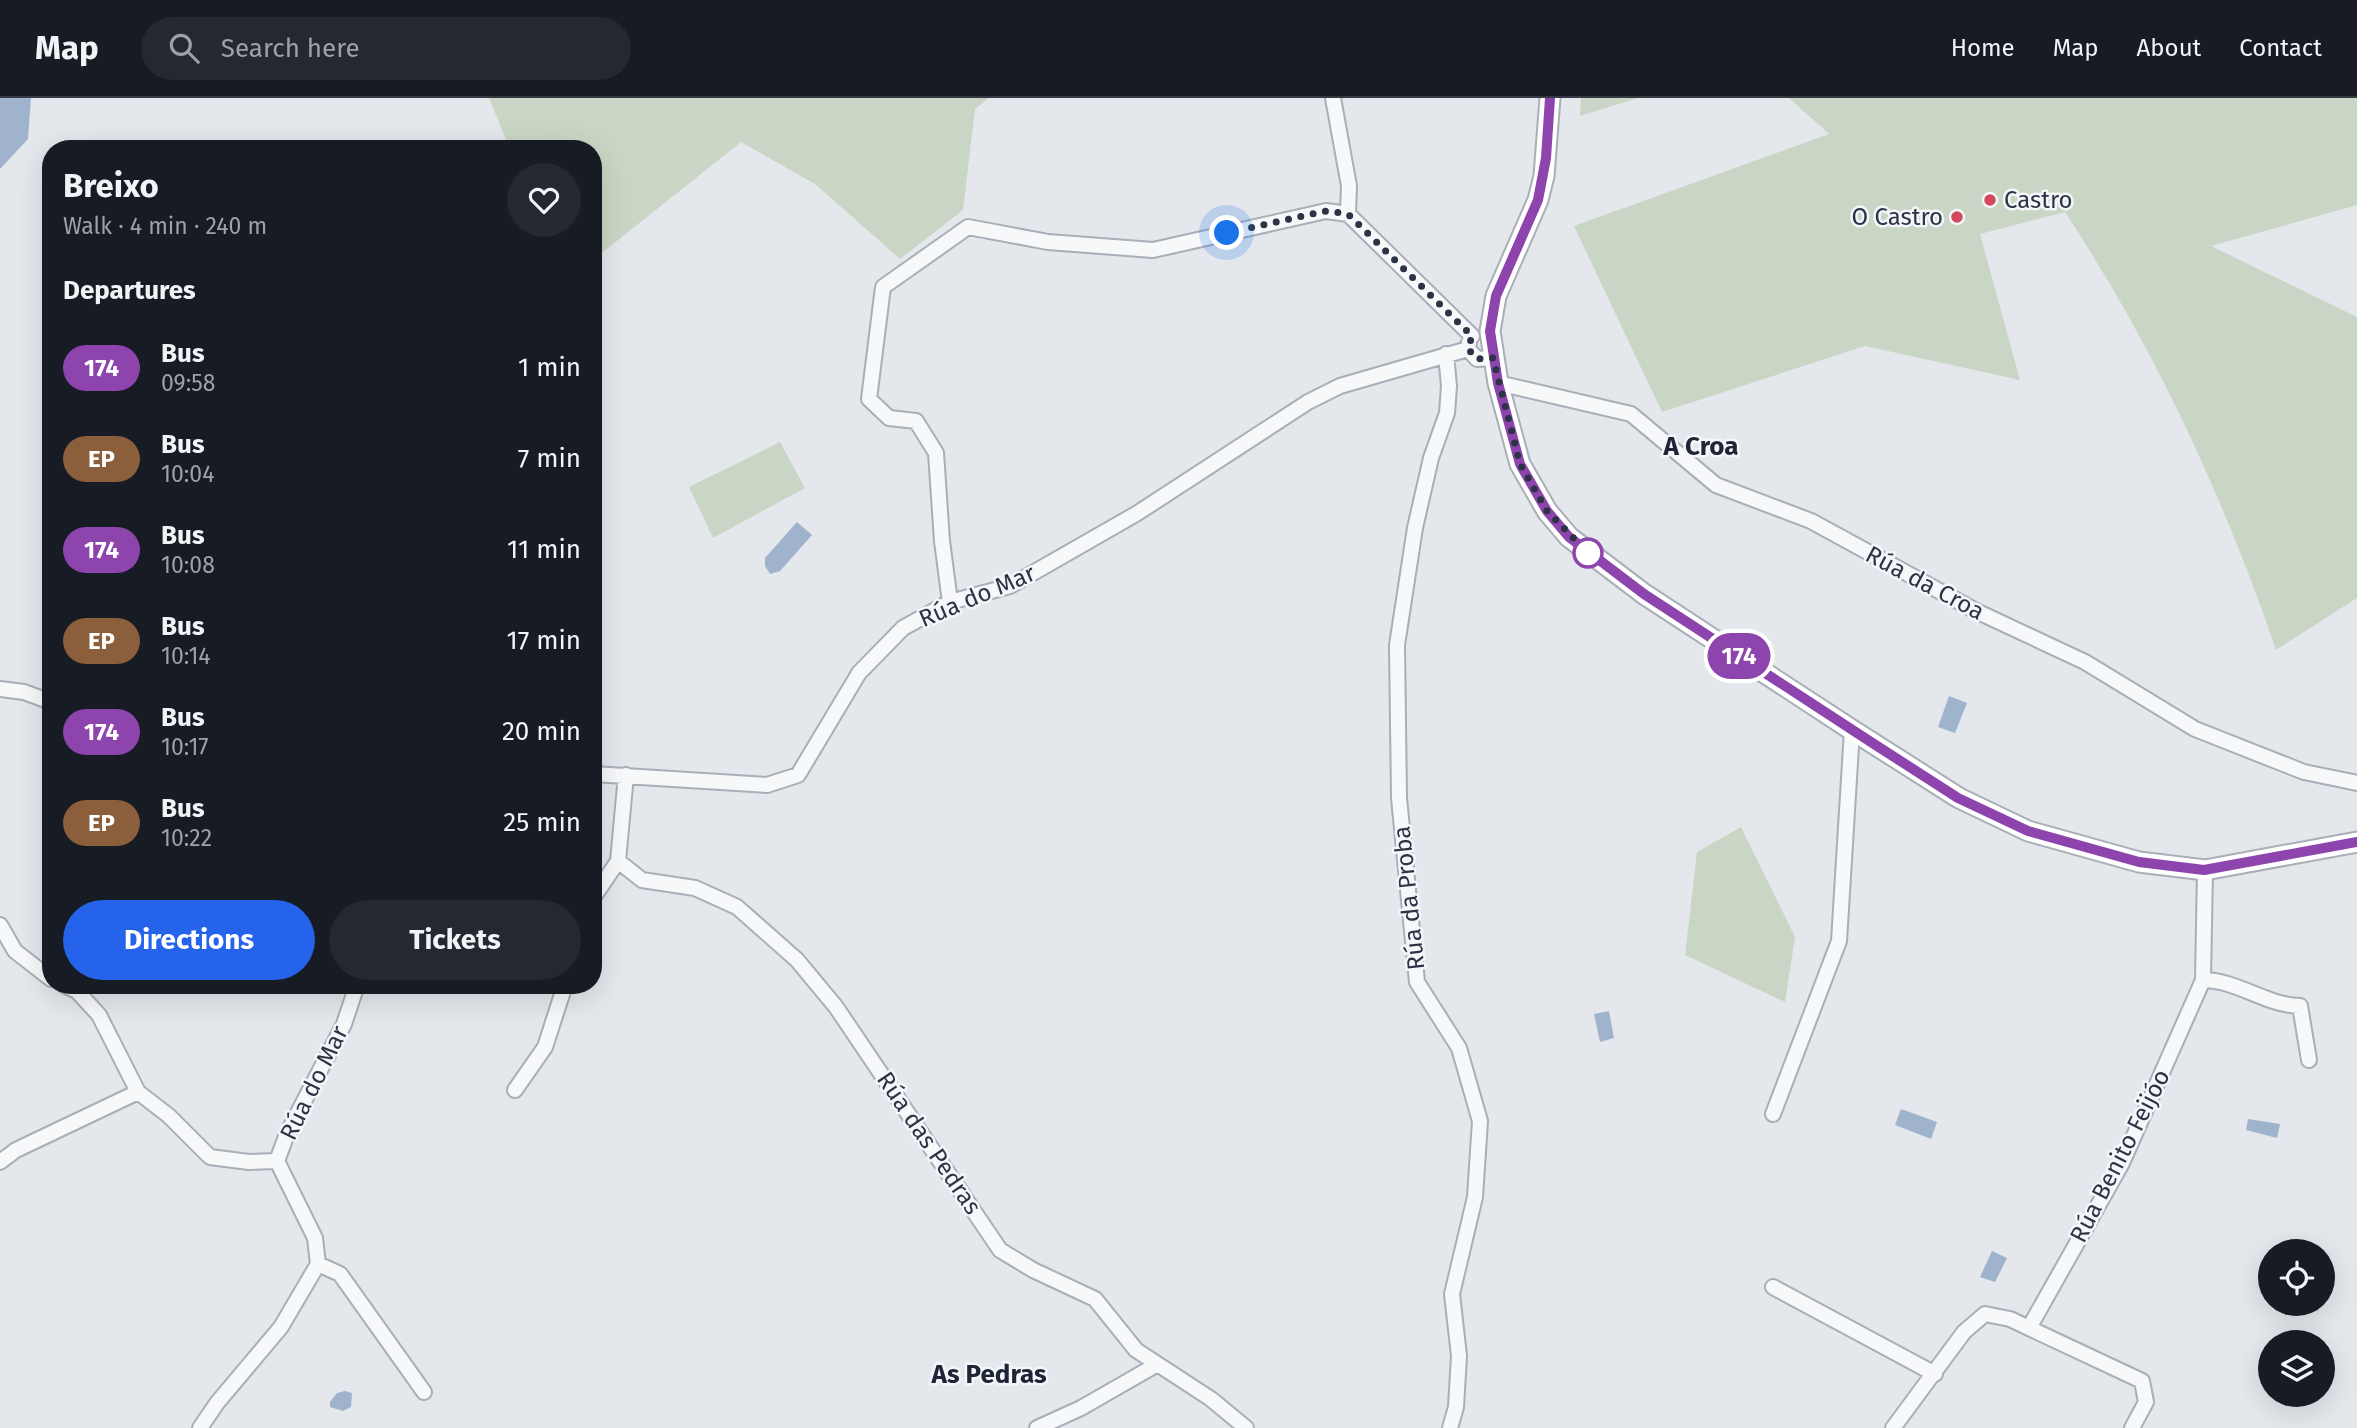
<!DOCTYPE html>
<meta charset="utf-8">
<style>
:root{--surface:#171b24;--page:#242831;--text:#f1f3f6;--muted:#9ea1a6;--line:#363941;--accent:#2563eb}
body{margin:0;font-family:"Fira Sans",sans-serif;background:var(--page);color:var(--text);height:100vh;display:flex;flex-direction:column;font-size:26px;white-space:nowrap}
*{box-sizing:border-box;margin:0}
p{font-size:23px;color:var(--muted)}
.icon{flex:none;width:38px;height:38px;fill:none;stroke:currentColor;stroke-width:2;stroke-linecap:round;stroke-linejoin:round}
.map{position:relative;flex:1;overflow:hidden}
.details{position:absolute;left:42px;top:42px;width:560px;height:854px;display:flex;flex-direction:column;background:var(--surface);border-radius:28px;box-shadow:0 7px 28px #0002}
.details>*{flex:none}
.badge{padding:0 14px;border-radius:23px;font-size:24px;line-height:46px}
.controls{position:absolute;left:2258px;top:1141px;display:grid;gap:14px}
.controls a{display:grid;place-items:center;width:77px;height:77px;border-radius:50%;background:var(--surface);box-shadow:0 7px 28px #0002;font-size:35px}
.you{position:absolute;width:35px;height:35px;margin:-18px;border:5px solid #fff;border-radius:50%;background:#1a73e8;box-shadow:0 0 0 10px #1a73e833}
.map>.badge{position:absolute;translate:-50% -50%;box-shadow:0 0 0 4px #fff}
h2{padding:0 21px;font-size:26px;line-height:63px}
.round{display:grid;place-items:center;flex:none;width:74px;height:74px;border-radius:37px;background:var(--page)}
.headline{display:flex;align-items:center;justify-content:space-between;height:119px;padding:0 21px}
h1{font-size:33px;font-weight:700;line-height:52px}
.cta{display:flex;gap:14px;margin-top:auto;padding:14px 21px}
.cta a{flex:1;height:80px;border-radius:42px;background:var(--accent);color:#fff;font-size:28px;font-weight:700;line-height:80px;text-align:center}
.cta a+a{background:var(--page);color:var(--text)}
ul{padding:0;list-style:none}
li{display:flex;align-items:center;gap:21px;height:91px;padding:0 21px}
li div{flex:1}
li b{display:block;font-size:26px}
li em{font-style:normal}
li .badge{min-width:77px;font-weight:700;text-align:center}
header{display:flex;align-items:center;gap:42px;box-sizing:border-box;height:98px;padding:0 35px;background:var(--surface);border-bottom:2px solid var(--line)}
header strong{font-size:33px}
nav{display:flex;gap:38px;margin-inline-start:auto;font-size:24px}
.search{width:490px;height:63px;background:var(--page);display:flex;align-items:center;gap:18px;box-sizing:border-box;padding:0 24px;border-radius:38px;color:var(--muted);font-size:26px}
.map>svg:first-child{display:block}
</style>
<header>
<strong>Map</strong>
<div class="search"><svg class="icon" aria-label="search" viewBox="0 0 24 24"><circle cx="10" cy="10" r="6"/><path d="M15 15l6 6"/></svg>Search here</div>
<nav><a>Home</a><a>Map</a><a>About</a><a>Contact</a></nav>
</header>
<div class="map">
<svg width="2357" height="1330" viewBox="0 0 2357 1330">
<rect width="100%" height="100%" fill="#e4e7ec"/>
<!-- green -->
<path fill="#c9d6c5" d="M489,0H989L975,11L963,112L900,161L815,86L741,44L593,162V51H510Z
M1581,0H1638L1580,18Z
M1789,0H2357V107L2211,148L2357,219V500L2276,552C2224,399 2154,249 2065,114L1980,136L2020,282L1865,248L1662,314L1574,128L1829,36Z
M780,344L805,390L713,440L689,389Z
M1741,729L1795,839L1785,904L1685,857L1697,754Z"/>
<!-- water -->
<path fill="#9fb4cc" d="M0,0H31L28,41L0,71Z
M797,424L812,437L780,473L770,476L765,468V460Z
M1949,598L1967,605L1955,635L1938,629Z
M1609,913L1614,940L1600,944L1594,916Z
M1901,1011L1937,1024L1931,1041L1895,1027Z
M2248,1021L2280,1026L2277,1040L2246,1032Z
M1992,1153L2007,1160L1995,1184L1980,1179Z
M345,1293L352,1295L351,1309L343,1313L330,1309V1304L337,1295Z"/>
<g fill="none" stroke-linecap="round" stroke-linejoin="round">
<!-- minor casing -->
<g stroke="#a9aeb7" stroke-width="18">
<path id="minor" d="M1333,0L1349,88L1348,116
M1469,244L1468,251L1477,261L1493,260
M1446,256L1449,288L1447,315L1431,360L1415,430L1397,547L1399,700L1417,884L1459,950L1480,1023L1475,1099L1452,1196L1459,1258L1456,1309L1450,1330
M1498,285L1631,316L1716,387L1811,423L1976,513L2085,564L2195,631L2304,674L2357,685
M950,504L942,443L936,355L916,323L889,320L869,301L883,189L968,129L1048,144L1153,152L1326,113L1348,116L1472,238
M0,591L24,594L51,604
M593,676L767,687L798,677L859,575L903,530L950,504L1010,488L1136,416L1308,304L1340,288L1468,251
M618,763L642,782L695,790L737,809L797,862L836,909L1000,1152L1033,1172L1095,1201L1136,1252L1211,1301L1246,1330
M593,800L618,763L626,677
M0,827L15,853L51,881
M2203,882C2237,882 2265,907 2300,908L2309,962
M64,887L77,893L99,917L138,994L169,1018L210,1059L249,1064L277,1063
M515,992L545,949L565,887
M1773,1016L1839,843L1852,632
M0,1064L16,1052L138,994
M318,1166L340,1176L424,1294
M1773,1189L1935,1276
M2029,1230L2142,1283L2146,1304L2132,1330
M200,1330L217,1305L281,1229L318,1166L315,1140L277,1063L287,1036L344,926L357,887
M1037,1330L1081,1310L1156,1267
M1893,1330L1964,1234L1985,1216L2010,1221L2029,1230L2122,1065L2203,882L2205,772"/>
</g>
<!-- secondary casing -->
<g stroke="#a9aeb7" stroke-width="23">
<path id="secondary" d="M1550,0L1544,78L1538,102L1496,198L1490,233L1498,285L1520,366L1547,413L1569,439L1644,496L1852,632L1959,700L2028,733L2139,764L2205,772L2357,744"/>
</g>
<!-- minor -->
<use href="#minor" stroke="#f7f8fa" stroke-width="14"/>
<!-- secondary -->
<use href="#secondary" stroke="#fff" stroke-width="19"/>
</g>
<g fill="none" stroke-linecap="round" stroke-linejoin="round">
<!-- line casing -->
<g stroke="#fff" stroke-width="16">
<path id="line" d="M1550,0L1546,60L1538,102L1496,198L1490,233L1498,285L1520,366L1547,413L1569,439L1644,496L1874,646L1958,700L2028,733L2139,764L2204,772L2357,744"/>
</g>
<!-- line -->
<use href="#line" stroke="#8e44ad" stroke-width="10"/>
<!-- walk -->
<path stroke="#2b3445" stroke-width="7" stroke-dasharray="0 12.6" d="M1227,135L1326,113L1348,116L1472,238L1468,251L1477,261L1493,260L1520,366L1547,413L1588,455"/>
</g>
<!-- markers -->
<g fill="#d1495b" stroke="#f4f6f9" stroke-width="2.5">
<circle cx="1990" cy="102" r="7"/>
<circle cx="1957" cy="119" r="7"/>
</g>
<circle fill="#fff" stroke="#8e44ad" stroke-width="3.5" cx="1588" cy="455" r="14"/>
<g text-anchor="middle" stroke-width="5" stroke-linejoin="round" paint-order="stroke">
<!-- poi labels -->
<g font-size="24" fill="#2b3445" stroke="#f4f6f9" text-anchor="start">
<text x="2004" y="110">Castro</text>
<text x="1943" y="127" text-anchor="end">O Castro</text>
</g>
<!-- street labels -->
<g font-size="24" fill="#2b3445" stroke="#f4f6f9">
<text transform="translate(1925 485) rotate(28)" y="8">Rúa da Croa</text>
<text transform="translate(977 498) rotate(-23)" y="8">Rúa do Mar</text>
<text transform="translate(1409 800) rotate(-96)" y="8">Rúa da Proba</text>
<text transform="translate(314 985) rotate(-64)" y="8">Rúa do Mar</text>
<text transform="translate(929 1045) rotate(56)" y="8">Rúa das Pedras</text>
<text transform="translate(2120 1058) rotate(-63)" y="8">Rúa Benito Feijóo</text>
</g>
<!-- neighbourhood labels -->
<g font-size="26" font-weight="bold" fill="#1d2536" stroke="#f4f6f9">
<text x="1701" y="357">A Croa</text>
<text x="989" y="1285">As Pedras</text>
</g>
</g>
</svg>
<div class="controls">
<a><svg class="icon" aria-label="locate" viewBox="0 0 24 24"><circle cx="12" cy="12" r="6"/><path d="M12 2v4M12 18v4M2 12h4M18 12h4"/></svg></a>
<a><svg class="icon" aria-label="layers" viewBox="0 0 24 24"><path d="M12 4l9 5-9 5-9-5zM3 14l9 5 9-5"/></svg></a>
</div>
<div class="you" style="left:1227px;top:135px"></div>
<b class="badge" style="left:1739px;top:558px;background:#8e44ad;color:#fff">174</b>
<section class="details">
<div class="headline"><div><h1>Breixo</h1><p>Walk · 4 min · 240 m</p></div><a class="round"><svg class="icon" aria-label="heart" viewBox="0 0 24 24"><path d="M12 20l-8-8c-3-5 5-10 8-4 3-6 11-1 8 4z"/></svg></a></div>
<h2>Departures</h2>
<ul>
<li><span class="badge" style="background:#8e44ad;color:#fff">174</span><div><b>Bus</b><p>09:58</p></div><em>1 min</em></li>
<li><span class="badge" style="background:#8b5e3c;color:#fff">EP</span><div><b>Bus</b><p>10:04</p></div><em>7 min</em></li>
<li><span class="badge" style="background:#8e44ad;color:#fff">174</span><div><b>Bus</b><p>10:08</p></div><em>11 min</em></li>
<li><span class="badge" style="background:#8b5e3c;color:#fff">EP</span><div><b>Bus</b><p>10:14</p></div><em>17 min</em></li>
<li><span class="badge" style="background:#8e44ad;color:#fff">174</span><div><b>Bus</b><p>10:17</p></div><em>20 min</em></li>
<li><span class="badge" style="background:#8b5e3c;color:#fff">EP</span><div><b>Bus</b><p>10:22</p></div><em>25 min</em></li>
</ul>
<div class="cta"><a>Directions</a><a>Tickets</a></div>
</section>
</div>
